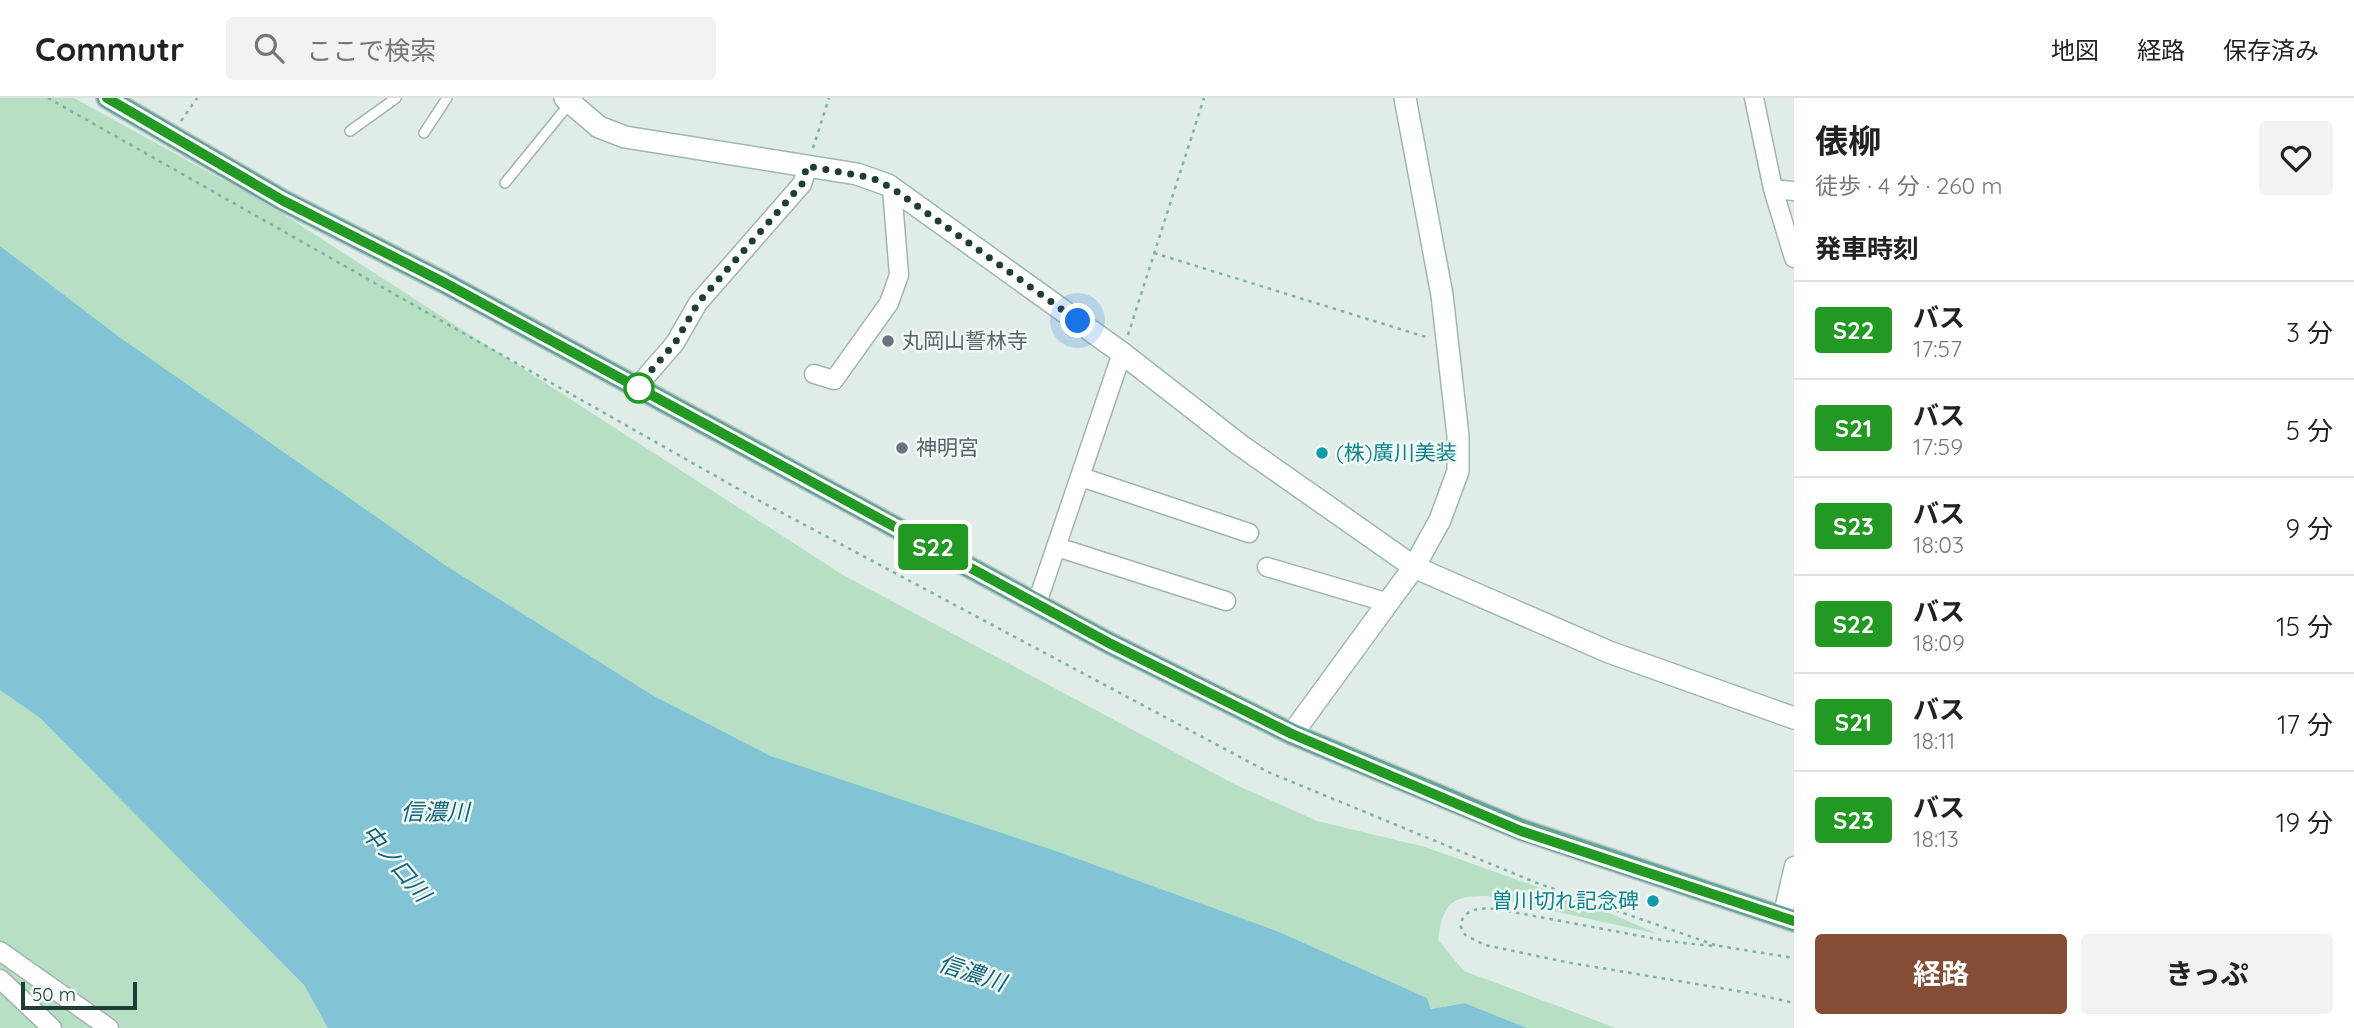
<!DOCTYPE html>
<html lang="ja">
<meta charset="utf-8">
<style>
:root{--surface:#fff;--page:#f2f2f2;--text:#222;--muted:#767676;--line:#e0e0e0;--accent:#854d35}
body{margin:0;font-family:Quicksand,"Noto Sans JP",sans-serif;background:var(--page);color:var(--text);height:100vh;display:flex;flex-direction:column;font-size:26px;white-space:nowrap}
*{box-sizing:border-box;margin:0}
p{font-size:23px;color:var(--muted)}
.icon{flex:none;width:38px;height:38px;fill:none;stroke:currentColor;stroke-width:2;stroke-linecap:round;stroke-linejoin:round}
.map{position:relative;flex:1;overflow:hidden}
.sheet{display:flex;flex-direction:column;background:var(--surface);width:560px}
.sheet>*{flex:none}
.badge{padding:0 14px;border-radius:5px;font-size:24px;line-height:46px}
.scale{position:absolute;left:21px;bottom:18px;width:116px;box-sizing:border-box;padding-left:7px;border:4px solid #1f3d37;border-top:0;font-size:19px;line-height:24px;white-space:nowrap;color:#1f3d37;-webkit-text-stroke:5px #f0f8f4;paint-order:stroke}
.you{position:absolute;width:35px;height:35px;margin:-18px;border:5px solid #fff;border-radius:50%;background:#1a73e8;box-shadow:0 0 0 10px #1a73e833}
.map>.badge{position:absolute;translate:-50% -50%;box-shadow:0 0 0 4px #fff}
h2{padding:0 21px;font-size:26px;line-height:63px}
.round{display:grid;place-items:center;flex:none;width:74px;height:74px;border-radius:7px;background:var(--page)}
.head{display:flex;align-items:center;justify-content:space-between;height:119px;padding:0 21px}
h1{font-size:33px;font-weight:700;line-height:52px}
.button{display:flex;gap:14px;margin-top:auto;padding:14px 21px}
.button a{flex:1;height:80px;border-radius:7px;background:var(--accent);color:#fff;font-size:28px;font-weight:700;line-height:80px;text-align:center}
.button a+a{background:var(--page);color:var(--text)}
ul{padding:0;list-style:none}
li{display:flex;align-items:center;gap:21px;height:98px;padding:0 21px;border-top:2px solid var(--line)}
li div{flex:1}
li b{display:block;font-size:26px}
li em{font-style:normal}
li .badge{min-width:77px;font-weight:700;text-align:center}
header{display:flex;align-items:center;gap:42px;box-sizing:border-box;height:98px;padding:0 35px;background:var(--surface);border-bottom:2px solid var(--line)}
header strong{font-size:33px}
nav{display:flex;gap:38px;margin-inline-start:auto;font-size:24px}
.search{width:490px;height:63px;background:var(--page);display:flex;align-items:center;gap:18px;box-sizing:border-box;padding:0 24px;border-radius:7px;color:var(--muted);font-size:26px}
main{display:flex;flex:1;min-height:0}
.map>svg:first-child{display:block}
</style>
<header>
<strong>Commutr</strong>
<div class="search"><svg class="icon" aria-label="search" viewBox="0 0 24 24"><circle cx="10" cy="10" r="6"/><path d="M15 15l6 6"/></svg>ここで検索</div>
<nav><a>地図</a><a>経路</a><a>保存済み</a></nav>
</header>
<main>
<div class="map">
<svg width="1794" height="930" viewBox="0 0 1794 930">
<rect width="100%" height="100%" fill="#dfece7"/>
<!-- green -->
<path fill="#b6dfc3" d="M0,0H74L272,109L843,477L1234,686L1317,723L1425,749L1602,812L1658,836L1486,798C1450,797 1443,807 1438,842L1464,873L1616,930H1527L1465,905L1431,911L1427,900L1277,833L1062,755L771,658L654,598L448,469L118,238L0,148Z
M0,592L40,620L304,887L328,930H0Z"/>
<!-- water -->
<path fill="#82c4d6" d="M0,148L118,238L448,469L654,598L771,658L1062,755L1277,833L1427,900L1431,911L1465,905L1527,930H328L304,887L40,620L0,592Z"/>
<g fill="none" stroke-linecap="round" stroke-linejoin="round">
<!-- lane casing -->
<g stroke="#a2b4af" stroke-width="12">
<path id="lane" d="M350,33L396,0
M424,35L447,0
M505,85L570,5"/>
</g>
<!-- street casing -->
<g stroke="#a2b4af" stroke-width="21">
<path id="street" d="M1754,0L1773,91L1794,160
M1773,91L1794,93
M814,276L834,282L889,205L899,177L892,90
M637,289L675,245L698,205L802,86L808,68
M1081,379L1249,435
M1057,449L1226,503
M1267,469L1389,505
M1037,505L1122,255
M1782,820L1794,768
M0,853L109,930
M0,881L52,930"/>
</g>
<!-- secondary casing -->
<g stroke="#9db8b0" stroke-width="24">
<path id="secondary" d="M565,0L599,29L625,39L857,76L888,87L1122,255L1240,347L1414,469L1609,554L1794,620
M1292,636L1414,469L1440,422L1458,373V338L1442,197L1405,0"/>
</g>
<!-- primary casing -->
<g stroke="#c0c9c7" stroke-width="24">
<path id="primary" d="M107,0L282,102L443,184L1109,545L1292,636L1522,732L1794,823"/>
</g>
<!-- path -->
<path stroke="#7db2a4" stroke-width="2.5" stroke-dasharray="3.5 5" stroke-linecap="butt" d="M48,0L758,402L1268,674L1537,785L1718,848
M181,23L197,0
M813,50L829,0
M1154,155L1429,240
M1128,237L1204,0
M1712,848L1667,843L1497,811C1480,810 1466,809 1460,827L1465,837L1485,847L1571,865L1750,895L1794,905
M1719,848L1794,860"/>
<!-- lane -->
<use href="#lane" stroke="#fff" stroke-width="9"/>
<!-- street -->
<use href="#street" stroke="#fff" stroke-width="18"/>
<!-- secondary -->
<use href="#secondary" stroke="#fff" stroke-width="21"/>
<!-- primary -->
<use href="#primary" stroke="#60a597" stroke-width="21"/>
</g>
<g fill="none" stroke-linecap="round" stroke-linejoin="round">
<!-- line casing -->
<g stroke="#fff" stroke-width="16">
<path id="line" d="M107,0L282,102L443,184L1109,545L1292,636L1521,733L1794,823"/>
</g>
<!-- line -->
<use href="#line" stroke="#292" stroke-width="10"/>
<!-- walk -->
<path stroke="#1f3d37" stroke-width="7" stroke-dasharray="0 12.6" d="M639,290L637,289L675,245L698,205L802,86L807,68L872,80L892,90L1078,223"/>
</g>
<!-- markers -->
<g fill="#6b7280" stroke="#f0f8f4" stroke-width="2.5">
<circle cx="888" cy="243" r="7"/>
<circle cx="902" cy="350" r="7"/>
</g>
<circle fill="#fff" stroke="#292" stroke-width="3.5" cx="639" cy="290" r="14"/>
<g fill="#0f9aa8" stroke="#f0f8f4" stroke-width="2.5">
<circle cx="1322" cy="355" r="7"/>
<circle cx="1653" cy="803" r="7"/>
</g>
<g text-anchor="middle" stroke-width="5" stroke-linejoin="round" paint-order="stroke">
<!-- worship labels -->
<g font-size="21" fill="#5b616d" stroke="#f0f8f4" text-anchor="start">
<text x="902" y="250">丸岡山誓林寺</text>
<text x="916" y="357">神明宮</text>
</g>
<!-- culture labels -->
<g font-size="21" fill="#0d838f" stroke="#f0f8f4" text-anchor="start">
<text x="1336" y="362">(株)廣川美装</text>
<text x="1639" y="810" text-anchor="end">曽川切れ記念碑</text>
</g>
<!-- water labels -->
<g font-size="23" font-style="italic" fill="#14667e" stroke="#f0f8f4">
<text x="435" y="722">信濃川</text>
<text transform="translate(396 765) rotate(50)" y="8">中ノ口川</text>
<text transform="translate(972 875) rotate(18)" y="8">信濃川</text>
</g>
</g>
</svg>
<div class="scale">50 m</div>
<div class="you" style="left:1078px;top:223px"></div>
<b class="badge" style="left:933px;top:449px;background:#292;color:#fff">S22</b>
</div>
<section class="sheet">
<div class="head"><div><h1>俵柳</h1><p>徒歩 · 4 分 · 260 m</p></div><a class="round"><svg class="icon" aria-label="heart" viewBox="0 0 24 24"><path d="M12 20l-8-8c-3-5 5-10 8-4 3-6 11-1 8 4z"/></svg></a></div>
<h2>発車時刻</h2>
<ul>
<li><span class="badge" style="background:#292;color:#fff">S22</span><div><b>バス</b><p>17:57</p></div><em>3 分</em></li>
<li><span class="badge" style="background:#292;color:#fff">S21</span><div><b>バス</b><p>17:59</p></div><em>5 分</em></li>
<li><span class="badge" style="background:#292;color:#fff">S23</span><div><b>バス</b><p>18:03</p></div><em>9 分</em></li>
<li><span class="badge" style="background:#292;color:#fff">S22</span><div><b>バス</b><p>18:09</p></div><em>15 分</em></li>
<li><span class="badge" style="background:#292;color:#fff">S21</span><div><b>バス</b><p>18:11</p></div><em>17 分</em></li>
<li><span class="badge" style="background:#292;color:#fff">S23</span><div><b>バス</b><p>18:13</p></div><em>19 分</em></li>
</ul>
<div class="button"><a>経路</a><a>きっぷ</a></div>
</section>
</main>
